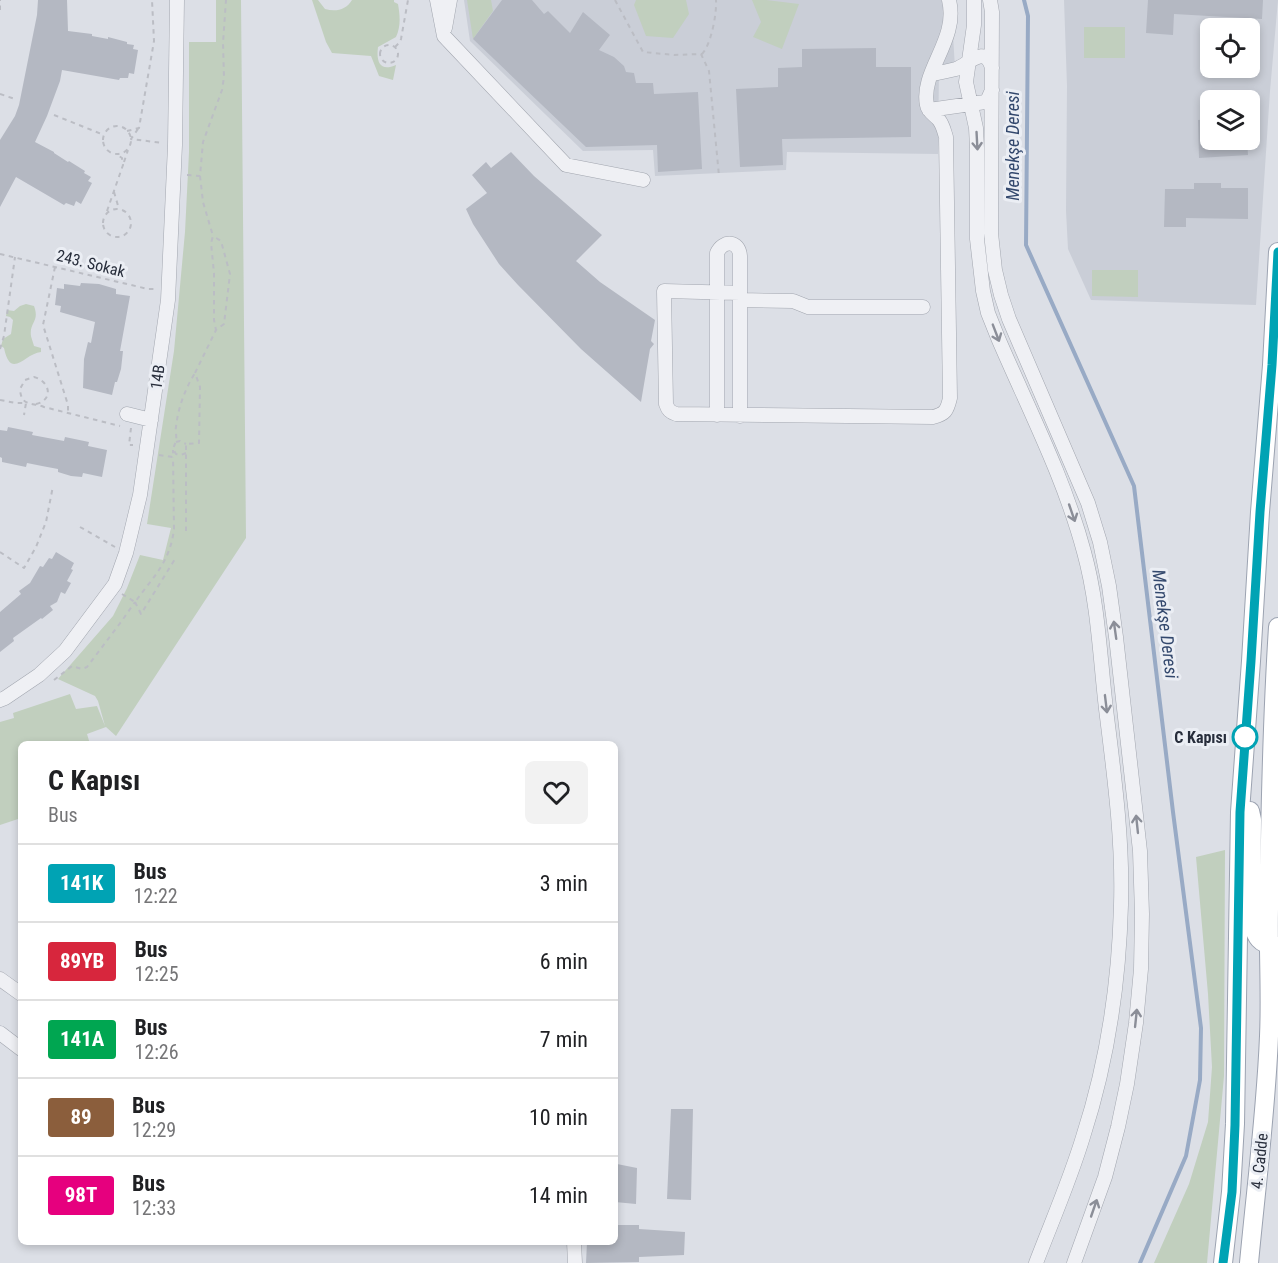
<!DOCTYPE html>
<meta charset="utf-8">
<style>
:root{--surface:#fff;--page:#f2f2f2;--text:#202124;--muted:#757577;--line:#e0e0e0}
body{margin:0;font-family:"Roboto Condensed",sans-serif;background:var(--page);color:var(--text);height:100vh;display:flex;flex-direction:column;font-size:22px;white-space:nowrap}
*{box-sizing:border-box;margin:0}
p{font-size:20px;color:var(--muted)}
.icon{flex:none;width:33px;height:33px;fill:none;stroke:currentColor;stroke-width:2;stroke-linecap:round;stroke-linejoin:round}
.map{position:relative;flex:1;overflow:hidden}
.sheet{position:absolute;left:18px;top:741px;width:600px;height:504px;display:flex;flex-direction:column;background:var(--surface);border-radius:9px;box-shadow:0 3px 9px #0003}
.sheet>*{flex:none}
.badge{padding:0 12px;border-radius:4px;font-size:21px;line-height:39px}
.fabs{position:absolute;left:1200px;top:18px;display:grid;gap:12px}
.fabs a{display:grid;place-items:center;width:60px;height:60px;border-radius:9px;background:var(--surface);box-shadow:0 3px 9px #0003;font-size:30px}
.map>.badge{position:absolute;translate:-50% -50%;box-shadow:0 0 0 3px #fff}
.round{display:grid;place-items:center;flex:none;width:63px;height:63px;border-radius:9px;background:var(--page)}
.head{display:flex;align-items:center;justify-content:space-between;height:102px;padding:0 30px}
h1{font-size:28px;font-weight:700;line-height:45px}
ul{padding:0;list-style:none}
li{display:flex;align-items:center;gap:18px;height:78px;padding:0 30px;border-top:2px solid var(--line)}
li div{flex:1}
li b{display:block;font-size:22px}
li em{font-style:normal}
li .badge{min-width:66px;font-weight:700;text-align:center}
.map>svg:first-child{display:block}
</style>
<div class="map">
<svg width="1278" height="1263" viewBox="0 0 1278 1263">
<rect width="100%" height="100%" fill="#dcdfe6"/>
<!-- built -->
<path fill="#caced7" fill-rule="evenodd" d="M464,0H941L952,19L955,68L939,69L938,154L787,152L786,170L655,176L653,150L583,151L470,41Z
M1064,0H1278L1270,91L1256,305L1091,300L1068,249L1066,211L1067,86ZM1210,28H1250V68H1210ZM1210,100H1250V140H1210Z"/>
<!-- green -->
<path fill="#c1cfbe" d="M216,0H241L246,538L116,736L106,727L87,734L90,744H21V818L0,825V722L14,718L13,713L70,694L76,709L97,706L105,726L98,701L95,696L58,679L113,616L127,588L140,555L163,560L171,528L147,524L174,351L185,232L189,152V42H216Z
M312,0H318L325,9C336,12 346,10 352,0H394V2L398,4C400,16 401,26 396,37L378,47C376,62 380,72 396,65L393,80L379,76L371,56L332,53L326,42Z
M467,0H491L493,11L473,39Z
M636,0H686L689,14L673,38L646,36L634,5Z
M752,0H766L799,4L782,49L753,37L761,22Z
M1084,27H1125V58H1084Z
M1092,270H1138V297L1092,296Z
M26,304L34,306C40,322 29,322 31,336C31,337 34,345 34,346L41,348V352C25,353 11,381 4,348L1,346L3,339L11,334L13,320L10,317L6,316L7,310L14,311L20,306Z
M1225,850L1224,1076L1207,1263H1154L1189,1184L1208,1122L1212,1067L1208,994L1196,857Z"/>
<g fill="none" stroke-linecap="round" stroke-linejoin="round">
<!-- stream -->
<path stroke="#98aac5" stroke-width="4" d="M1024,0L1028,16L1026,245L1134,486L1173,812L1201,1028L1200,1080L1186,1156L1140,1263"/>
</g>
<!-- building -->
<path fill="#b4b8c2" d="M38,0H67L68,31L92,34V36L108,39V37L127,42V44L134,45L133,49L138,50L134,74L129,73L128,78H120L119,80L62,70L60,81L47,116L35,142L54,152V153L68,162L69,161L85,171L84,173L91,177L88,181L92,183L81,204L76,201L74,206L66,203L64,205L16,177L0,207V140L15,116L19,105L37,15Z
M502,0H532L544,14L548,11L570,33L583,12L610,35L599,50L614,57L624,66L626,72L634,73L636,83H653L654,94L698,92L702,169L658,172L657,145L586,147L473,39Z
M1148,0H1263L1262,19L1174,14L1173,35L1146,33Z
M876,48V67H911V137L782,139L783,165L740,167L736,89L778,87V68L802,67V49Z
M1210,119V140H1247L1248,155L1199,158L1198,120Z
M511,152L534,176L602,235L576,261L600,282L655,320L651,341L654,344L650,349L641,402L581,349L518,285L499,264L473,224L466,209L487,193L472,175L486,162L491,168Z
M1194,183H1221V188H1248V219L1186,218V227H1164L1165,189H1194Z
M81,283L99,284L116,289V294L130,296L120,351H123L121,369L117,382H115L112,395L83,388L84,359L88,342L91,343L95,322L60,312L61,306L55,305L57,288L64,289V284L80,286Z
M8,427L33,432L32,435L64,441L65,437L89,442L88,446L107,450L102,477L83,473L82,477L71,476L58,472V469L42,466L27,463L26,467L2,462V458L0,457V430L7,431Z
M56,552L74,563L71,569L73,570L67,581L71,583L65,594L61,592L57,602L50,606L53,610L42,619L41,618L13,638L14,641L0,652V612L21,594L19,591L30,583L40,566L43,567L49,558L52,559Z
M671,1109H693L691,1200L667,1199Z
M617,1164L637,1168L636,1204L615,1202Z
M615,1225H639V1229L685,1232L684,1255L639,1257V1262L586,1263L587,1242H615Z"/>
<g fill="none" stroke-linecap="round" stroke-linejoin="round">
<!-- minor casing -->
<g stroke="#a2a6af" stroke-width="15">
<path id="minor" d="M437,0L444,36L566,165L643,180
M974,0V25L966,82L976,128L977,148V239L983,291L988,313L998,338C1028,408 1064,477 1084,552C1098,602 1100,657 1106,709C1114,774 1123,839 1121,905C1119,983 1107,1063 1083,1137C1070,1180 1052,1221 1036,1263
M990,0L992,12L991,233L995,270L1001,295L1009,319L1088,503L1100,542L1109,586L1116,637L1140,851L1142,914L1141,969L1136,1023L1127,1084L1118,1127L1105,1177L1074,1263
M445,28L450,0
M931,74C940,73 948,71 956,69C968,65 985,43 992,68
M929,110L985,102L988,99L992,90
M740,293L664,291L666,404C668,410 670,412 676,414L933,417C945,414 947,411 950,398L946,137C944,131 943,125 939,120C935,115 928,112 927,105C920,71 959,40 949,0
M740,300L793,301L808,307H923
M127,414L151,420
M717,415V253C723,240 739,240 740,256V416
M0,700L5,698L39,675L65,651L115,584L126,553L140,495L168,300L175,145L177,0
M0,979L21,994
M0,1033L21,1049
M574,1242L575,1263"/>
</g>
<!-- major casing -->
<g stroke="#9ca3b1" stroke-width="20">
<path id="major" d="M1250,811L1252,820L1251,921C1256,937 1259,945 1278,946
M1223,1263L1231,1192L1235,1124L1240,812L1251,661L1260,512L1272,365L1278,252
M1249,1263C1256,1188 1266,1112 1269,1036C1271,994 1268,951 1269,909C1270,815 1272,721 1278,627"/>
</g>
<!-- path -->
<path stroke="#bbbdc4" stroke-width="2" stroke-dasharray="4.5 4.5" stroke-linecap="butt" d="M615,0L643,52L674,55L701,54L709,71L719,176
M0,10V0
M380 54a9 9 0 1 1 18 0a9 9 0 1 1-18 0Z
M395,47L400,42L401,39L408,0
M702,54C711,45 717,13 716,0
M0,94L15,99
M54,115L104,135
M103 140a14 14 0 1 1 28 0a14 14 0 1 1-28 0Z
M138,129L131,139L163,143
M127,131L139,128L154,41L152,0
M124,162L128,150
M187,175L200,176L203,142L222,90L224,77L223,43L226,0
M200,176L203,202L213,236L211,243L214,273V320L216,330L224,324L230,274L221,241L213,236
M114,192L119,209
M103 223a14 14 0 1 1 28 0a14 14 0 1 1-28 0Z
M107,211L123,165L122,158L116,154
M0,254L148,289H156
M55,267L43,325L68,405V413
M0,349L4,336L15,257
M0,400L16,403H26L24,415
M36,404C54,400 50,381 34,377L25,380L20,389C21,407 32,402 44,407L120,426
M131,428L129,445H133
M176,442L180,441L186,444
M186,453L181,455L176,454C172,448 174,447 176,441C177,436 175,431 176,427C178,408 185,389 195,373
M159,455L173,457V450
M80,527L115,547
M186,531V444L199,443L200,387L195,373L216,330
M0,552L24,568L36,547L46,522L53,486
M122,594L135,602C154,576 170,562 174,529L173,457
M135,602L141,614L175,559
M54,680L72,666L82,669L87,667L121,622L135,602"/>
<!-- minor -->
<use href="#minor" stroke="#eff0f4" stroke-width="14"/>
<!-- major -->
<use href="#major" stroke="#fff" stroke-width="18"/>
</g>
<!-- one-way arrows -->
<defs><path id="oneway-shaft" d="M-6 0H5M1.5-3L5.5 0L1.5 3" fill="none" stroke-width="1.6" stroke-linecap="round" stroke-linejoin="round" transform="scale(1.5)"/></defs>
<g stroke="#8b8e98">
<use href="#oneway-shaft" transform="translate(977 141) rotate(87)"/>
<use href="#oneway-shaft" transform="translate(996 333) rotate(69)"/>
<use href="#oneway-shaft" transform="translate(1072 513) rotate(71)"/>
<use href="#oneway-shaft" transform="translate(1115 630) rotate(-98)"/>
<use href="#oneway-shaft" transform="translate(1106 704) rotate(83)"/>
<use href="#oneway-shaft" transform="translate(1137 824) rotate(-96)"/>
<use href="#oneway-shaft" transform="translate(1136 1018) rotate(-84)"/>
<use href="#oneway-shaft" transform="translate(1094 1208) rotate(-71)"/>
</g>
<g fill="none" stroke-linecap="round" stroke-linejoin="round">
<!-- line casing -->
<g stroke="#fff" stroke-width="14">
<path id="line" d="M1223,1263L1232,1192L1235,1125L1240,812L1251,661L1260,512L1272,365L1278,252"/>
</g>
<!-- line -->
<use href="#line" stroke="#00a3b4" stroke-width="9"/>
</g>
<!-- markers -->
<circle fill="#fff" stroke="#00a3b4" stroke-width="3" cx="1245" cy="737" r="12"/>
<g text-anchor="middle" stroke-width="6" stroke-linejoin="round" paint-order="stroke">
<!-- street labels -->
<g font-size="16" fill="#272d3b" stroke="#ebeef4">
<text transform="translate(91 263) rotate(14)" y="6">243. Sokak</text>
<text transform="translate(157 377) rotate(-82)" y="6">14B</text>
<text transform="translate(1259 1161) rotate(-84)" y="6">4. Cadde</text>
</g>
<!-- stop labels -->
<g font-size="16" font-weight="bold" fill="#272d3b" stroke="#ebeef4" text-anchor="end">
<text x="1227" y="743">C Kapısı</text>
</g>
<!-- water labels -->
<g font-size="18" font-style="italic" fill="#33486d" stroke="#ebeef4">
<text transform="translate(1013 146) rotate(-90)" y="6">Menekşe Deresi</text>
<text transform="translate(1165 624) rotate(83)" y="6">Menekşe Deresi</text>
</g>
</g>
</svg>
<div class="fabs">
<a><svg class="icon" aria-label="locate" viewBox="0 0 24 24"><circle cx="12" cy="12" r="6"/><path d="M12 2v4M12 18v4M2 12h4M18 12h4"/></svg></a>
<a><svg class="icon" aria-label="layers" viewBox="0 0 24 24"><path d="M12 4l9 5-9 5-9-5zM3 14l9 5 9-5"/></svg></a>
</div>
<section class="sheet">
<div class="head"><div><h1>C Kapısı</h1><p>Bus</p></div><a class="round"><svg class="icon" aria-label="heart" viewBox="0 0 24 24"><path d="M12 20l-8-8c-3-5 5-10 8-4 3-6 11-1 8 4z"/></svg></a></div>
<ul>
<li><span class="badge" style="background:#00a3b4;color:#fff">141K</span><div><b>Bus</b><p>12:22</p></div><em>3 min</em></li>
<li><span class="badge" style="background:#d7263d;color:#fff">89YB</span><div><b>Bus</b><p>12:25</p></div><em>6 min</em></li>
<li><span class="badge" style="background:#00a651;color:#fff">141A</span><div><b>Bus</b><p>12:26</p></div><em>7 min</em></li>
<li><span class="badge" style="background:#8b5e3c;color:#fff">89</span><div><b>Bus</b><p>12:29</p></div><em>10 min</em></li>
<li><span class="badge" style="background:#e6007e;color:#fff">98T</span><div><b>Bus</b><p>12:33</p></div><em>14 min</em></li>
</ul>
</section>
</div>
